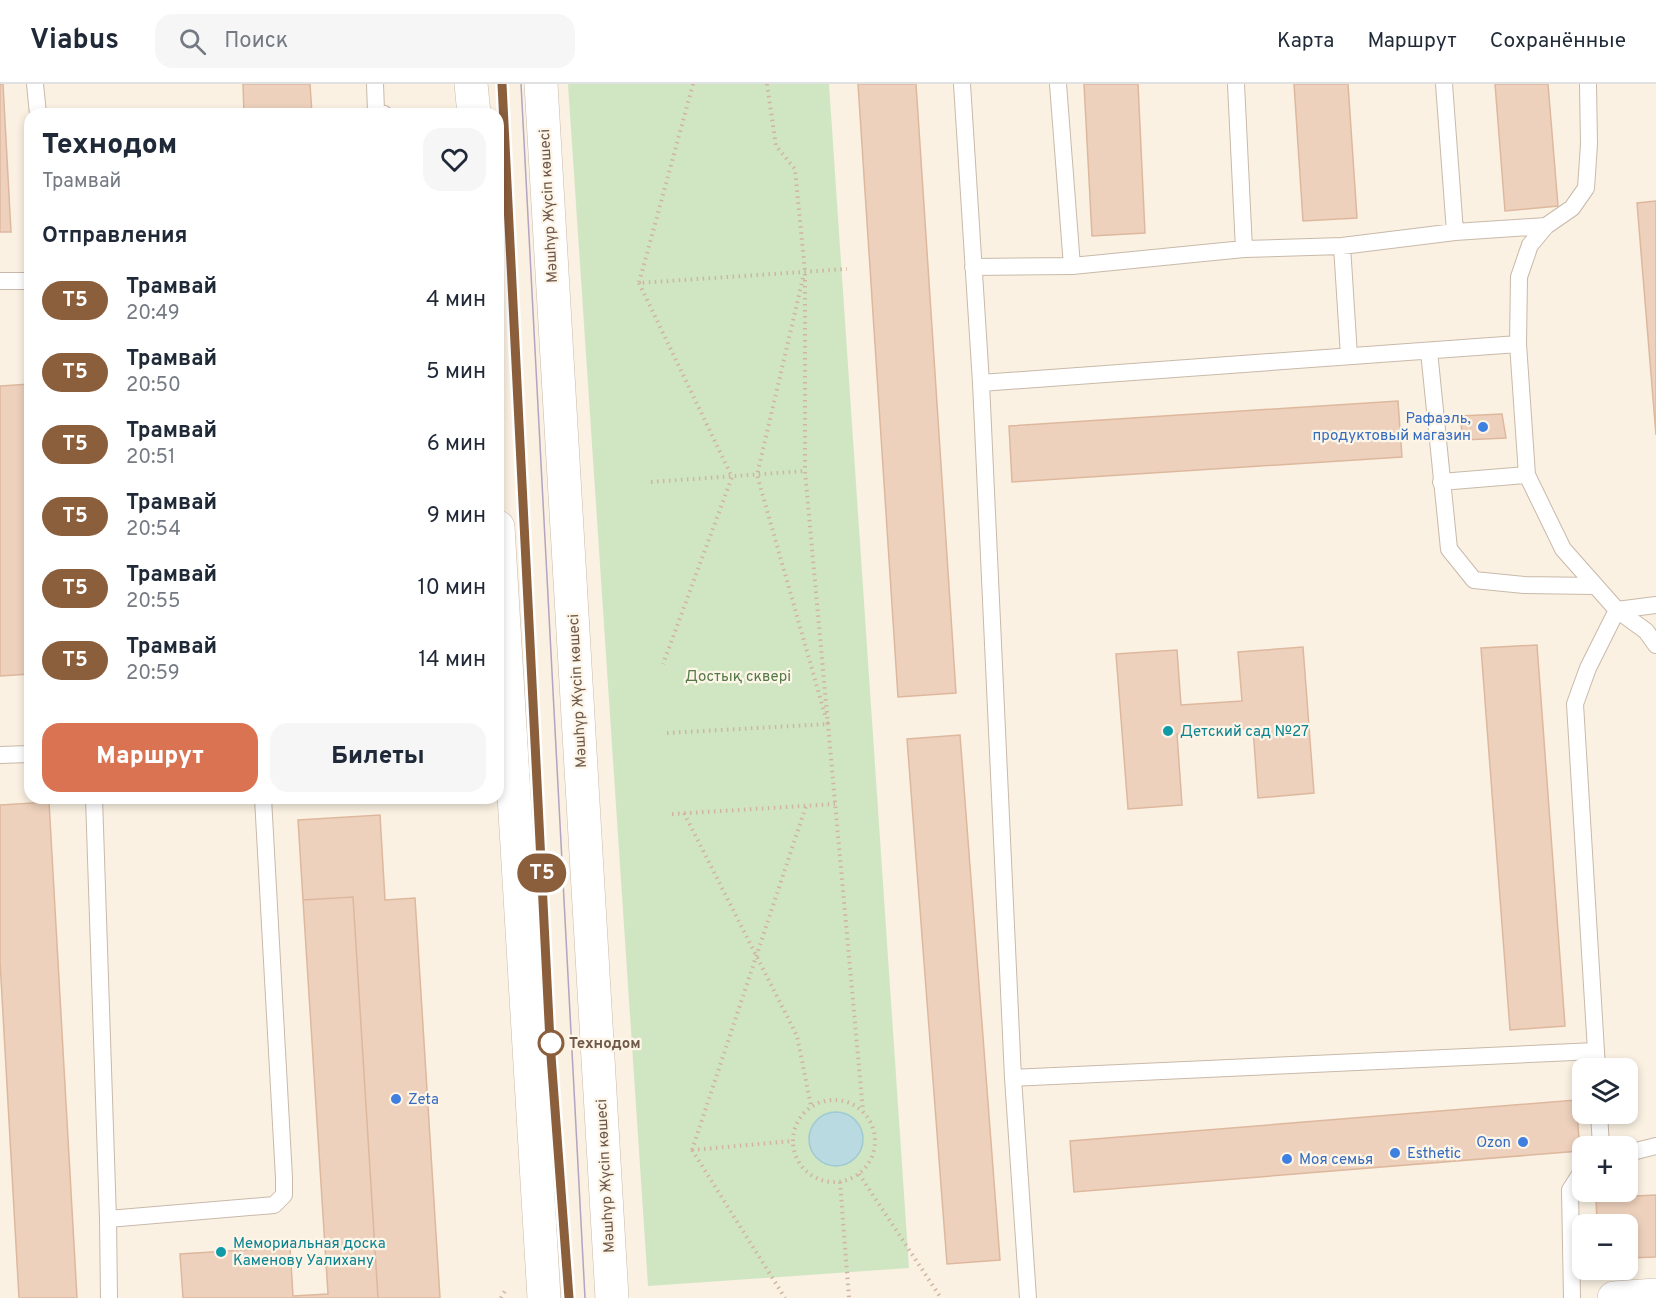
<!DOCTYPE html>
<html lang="ru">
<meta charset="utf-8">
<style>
:root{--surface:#fff;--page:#f6f6f7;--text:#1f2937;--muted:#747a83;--line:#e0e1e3;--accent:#da7351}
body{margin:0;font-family:Overpass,sans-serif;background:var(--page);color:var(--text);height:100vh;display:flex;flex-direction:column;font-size:22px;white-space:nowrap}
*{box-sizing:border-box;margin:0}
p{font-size:20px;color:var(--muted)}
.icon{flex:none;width:33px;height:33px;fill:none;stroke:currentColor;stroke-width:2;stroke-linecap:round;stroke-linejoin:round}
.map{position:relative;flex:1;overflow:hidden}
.panel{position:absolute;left:24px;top:24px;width:480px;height:696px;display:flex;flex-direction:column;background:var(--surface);border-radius:18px;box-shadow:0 3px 9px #0003}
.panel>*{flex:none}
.badge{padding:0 12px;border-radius:20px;font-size:21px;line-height:39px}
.buttons{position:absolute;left:1572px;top:974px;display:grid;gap:12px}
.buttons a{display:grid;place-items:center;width:66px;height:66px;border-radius:12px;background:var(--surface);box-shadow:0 3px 9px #0003;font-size:30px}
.map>.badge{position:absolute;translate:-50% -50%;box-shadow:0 0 0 3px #fff}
h2{padding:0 18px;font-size:22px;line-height:54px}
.round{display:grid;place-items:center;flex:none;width:63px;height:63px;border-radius:18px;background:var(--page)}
.overview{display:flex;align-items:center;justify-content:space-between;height:102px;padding:0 18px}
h1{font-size:28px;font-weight:800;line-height:45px}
.action{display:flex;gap:12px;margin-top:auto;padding:12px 18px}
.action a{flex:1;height:69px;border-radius:18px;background:var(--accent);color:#fff;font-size:24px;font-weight:800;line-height:69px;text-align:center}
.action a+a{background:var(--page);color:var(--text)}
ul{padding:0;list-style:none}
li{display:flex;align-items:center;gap:18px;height:72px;padding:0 18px}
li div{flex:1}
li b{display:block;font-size:22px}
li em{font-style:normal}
li .badge{min-width:66px;font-weight:700;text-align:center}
header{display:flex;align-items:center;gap:36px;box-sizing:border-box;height:84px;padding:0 30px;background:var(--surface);border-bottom:2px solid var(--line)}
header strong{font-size:28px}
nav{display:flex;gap:33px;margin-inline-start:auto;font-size:21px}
.search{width:420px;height:54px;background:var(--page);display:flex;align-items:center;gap:15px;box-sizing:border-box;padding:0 21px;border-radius:18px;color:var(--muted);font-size:22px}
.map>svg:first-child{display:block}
</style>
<header>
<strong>Viabus</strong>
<div class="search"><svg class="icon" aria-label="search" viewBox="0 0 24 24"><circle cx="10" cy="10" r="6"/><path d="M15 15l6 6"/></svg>Поиск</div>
<nav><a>Карта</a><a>Маршрут</a><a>Сохранённые</a></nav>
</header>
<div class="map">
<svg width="1656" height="1214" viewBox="0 0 1656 1214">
<rect width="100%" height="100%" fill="#faf1e2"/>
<!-- green -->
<path fill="#d0e6c2" d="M568,0H829L909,1184L648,1202Z"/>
<!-- water -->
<path fill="#b9dae1" stroke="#a0c9d2" stroke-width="1.5" d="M809 1055a27 27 0 1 1 54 0a27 27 0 1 1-54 0Z"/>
<!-- building -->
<path fill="#edd1bc" stroke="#deb89e" stroke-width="1.5" d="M0,0H3L11,148H0Z
M243,0H310L312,30H244Z
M858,0H916L956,609L898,613Z
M1084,0H1138L1145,149L1092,152Z
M1294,0H1348L1357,134L1303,137Z
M1495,0H1548L1558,122L1505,127Z
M1656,117V351L1637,119Z
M30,300V590L0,592V302Z
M1398,317L1402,373L1012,398L1009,342Z
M1502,330L1506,354L1463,356L1460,332Z
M1537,561L1565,942L1510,946L1481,564Z
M1303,563L1314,709L1258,714L1253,644L1177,650L1182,721L1128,725L1116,570L1177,566L1181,621L1242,617L1238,568Z
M960,651L1000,1176L947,1180L907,655Z
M49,718L77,1214H19L0,877V721Z
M380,731L385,816L415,814L440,1214H378L353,813L303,816L298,736Z
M353,813L378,1214H183L180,1170L290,1163L293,1212L328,1210L303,816Z
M1576,1016L1580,1067L1074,1108L1070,1057Z
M1656,1111V1173L1628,1174V1140H1597L1596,1114Z"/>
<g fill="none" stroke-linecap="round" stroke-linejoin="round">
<!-- service casing -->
<g stroke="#c9b9aa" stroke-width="18">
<path id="service" d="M35,0L38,30
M375,0L376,27L384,30
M962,0L981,299
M1058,0L1072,182L1244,165L1236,0
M1588,0L1589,60L1586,104L1572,124L1546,142L1530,161L1519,193L1518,260L1527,391L1563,465L1617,526L1656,521
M1455,148L1546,142
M1342,162L1349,272
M1244,165L1342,162L1455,148L1444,0
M973,183L1072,182
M0,197H30
M1429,267L1449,465L1474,496L1524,501L1595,502
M1441,398L1527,391
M0,671L30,670
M94,714L108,1135L109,1214
M1597,984L1575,620L1588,584L1617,526L1646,547L1656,561
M1013,994L1596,967
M1599,1029L1601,1062
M1628,1069L1656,1062
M108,1135L274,1121L284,1111V1094L263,714
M1028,1214L1013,994L981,299L1518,260
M1572,1214L1570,1106L1582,1087"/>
</g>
<!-- tertiary casing -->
<g stroke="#c9b9aa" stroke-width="34">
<path id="tertiary" d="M471,0L474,30
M541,0L612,1214
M498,443L544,1214
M1614,1214L1656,1211"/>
</g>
<!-- path -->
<path stroke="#d1b4a0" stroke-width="4" stroke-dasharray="1.5 4.5" stroke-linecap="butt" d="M693,0L639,199L847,185
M767,0L776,62L795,85L805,188V387L863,1027
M803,194L757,391L825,631
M639,199L732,393L663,580
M651,398L805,387
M667,649L828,640L827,638
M684,729L797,952L811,1022
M672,730L835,720
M793 1057a41 41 0 1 1 82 0a41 41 0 1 1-82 0Z
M692,1066L806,722
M692,1066L785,1214
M692,1066L792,1057
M859,1090L941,1214
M840,1098L849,1214
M501,1214L506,1205"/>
<!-- service -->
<use href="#service" stroke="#fff" stroke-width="16"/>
<!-- tertiary -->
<use href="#tertiary" stroke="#fff" stroke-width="33"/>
<!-- tram -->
<path stroke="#b4a3c1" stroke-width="1.5" d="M503,0L551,959L569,1214
M521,0L585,1214"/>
</g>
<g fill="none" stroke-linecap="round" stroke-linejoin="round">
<!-- line casing -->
<g stroke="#fff" stroke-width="14">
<path id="line" d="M502,0L550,958L569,1214"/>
</g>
<!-- line -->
<use href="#line" stroke="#8b5e3c" stroke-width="9"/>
</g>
<!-- markers -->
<g fill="#3f7fe0" stroke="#fdf5e8" stroke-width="2">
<circle cx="1483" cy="343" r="6"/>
<circle cx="396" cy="1015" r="6"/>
<circle cx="1523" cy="1058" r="6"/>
<circle cx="1395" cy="1069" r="6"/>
<circle cx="1287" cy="1075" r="6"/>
</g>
<g fill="#0f9aa8" stroke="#fdf5e8" stroke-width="2">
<circle cx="1168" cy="647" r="6"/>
<circle cx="221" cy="1168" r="6"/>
</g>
<circle fill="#fff" stroke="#8b5e3c" stroke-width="3" cx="551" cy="959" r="12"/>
<g text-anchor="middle" stroke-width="4.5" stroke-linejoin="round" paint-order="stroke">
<!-- street labels -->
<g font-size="15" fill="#6f594b" stroke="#fdf5e8">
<text transform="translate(548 122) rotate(-93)" y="5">Мәшһүр Жүсіп көшесі</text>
<text transform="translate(577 607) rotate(-93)" y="5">Мәшһүр Жүсіп көшесі</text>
<text transform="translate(605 1092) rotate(-93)" y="5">Мәшһүр Жүсіп көшесі</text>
</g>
<!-- shop labels -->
<g font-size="15" fill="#366cbe" stroke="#fdf5e8" text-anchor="start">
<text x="1471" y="339" text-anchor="end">Рафаэль,<tspan x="1471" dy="17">продуктовый магазин</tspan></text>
<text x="408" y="1020">Zeta</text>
<text x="1511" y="1063" text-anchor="end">Ozon</text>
<text x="1407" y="1074">Esthetic</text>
<text x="1299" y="1080">Моя семья</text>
</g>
<!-- park labels -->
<g font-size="15" fill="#547a47" stroke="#fdf5e8">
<text x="738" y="597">Достық сквері</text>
</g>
<!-- culture labels -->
<g font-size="15" fill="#0d838f" stroke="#fdf5e8" text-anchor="start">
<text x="1180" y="652">Детский сад №27</text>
<text x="233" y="1164">Мемориальная доска<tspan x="233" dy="17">Каменову Уалихану</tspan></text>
</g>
<!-- stop labels -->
<g font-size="15" font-weight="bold" fill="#6f594b" stroke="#fdf5e8" text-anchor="start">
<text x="569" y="964">Технодом</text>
</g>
</g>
</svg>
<div class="buttons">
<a><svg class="icon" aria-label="layers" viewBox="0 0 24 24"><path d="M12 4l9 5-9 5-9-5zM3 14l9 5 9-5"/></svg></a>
<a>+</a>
<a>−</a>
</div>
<b class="badge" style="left:542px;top:789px;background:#8b5e3c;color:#fff">T5</b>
<section class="panel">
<div class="overview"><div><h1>Технодом</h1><p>Трамвай</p></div><a class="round"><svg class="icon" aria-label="heart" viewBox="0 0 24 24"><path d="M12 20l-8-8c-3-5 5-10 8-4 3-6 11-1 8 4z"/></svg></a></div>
<h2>Отправления</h2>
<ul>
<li><span class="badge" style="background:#8b5e3c;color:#fff">T5</span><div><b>Трамвай</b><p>20:49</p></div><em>4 мин</em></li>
<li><span class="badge" style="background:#8b5e3c;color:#fff">T5</span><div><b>Трамвай</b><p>20:50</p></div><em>5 мин</em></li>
<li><span class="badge" style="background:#8b5e3c;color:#fff">T5</span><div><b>Трамвай</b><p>20:51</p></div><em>6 мин</em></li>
<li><span class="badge" style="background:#8b5e3c;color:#fff">T5</span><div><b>Трамвай</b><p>20:54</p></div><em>9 мин</em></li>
<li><span class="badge" style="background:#8b5e3c;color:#fff">T5</span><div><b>Трамвай</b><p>20:55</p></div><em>10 мин</em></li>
<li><span class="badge" style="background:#8b5e3c;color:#fff">T5</span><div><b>Трамвай</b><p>20:59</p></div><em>14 мин</em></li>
</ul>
<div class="action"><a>Маршрут</a><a>Билеты</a></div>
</section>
</div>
